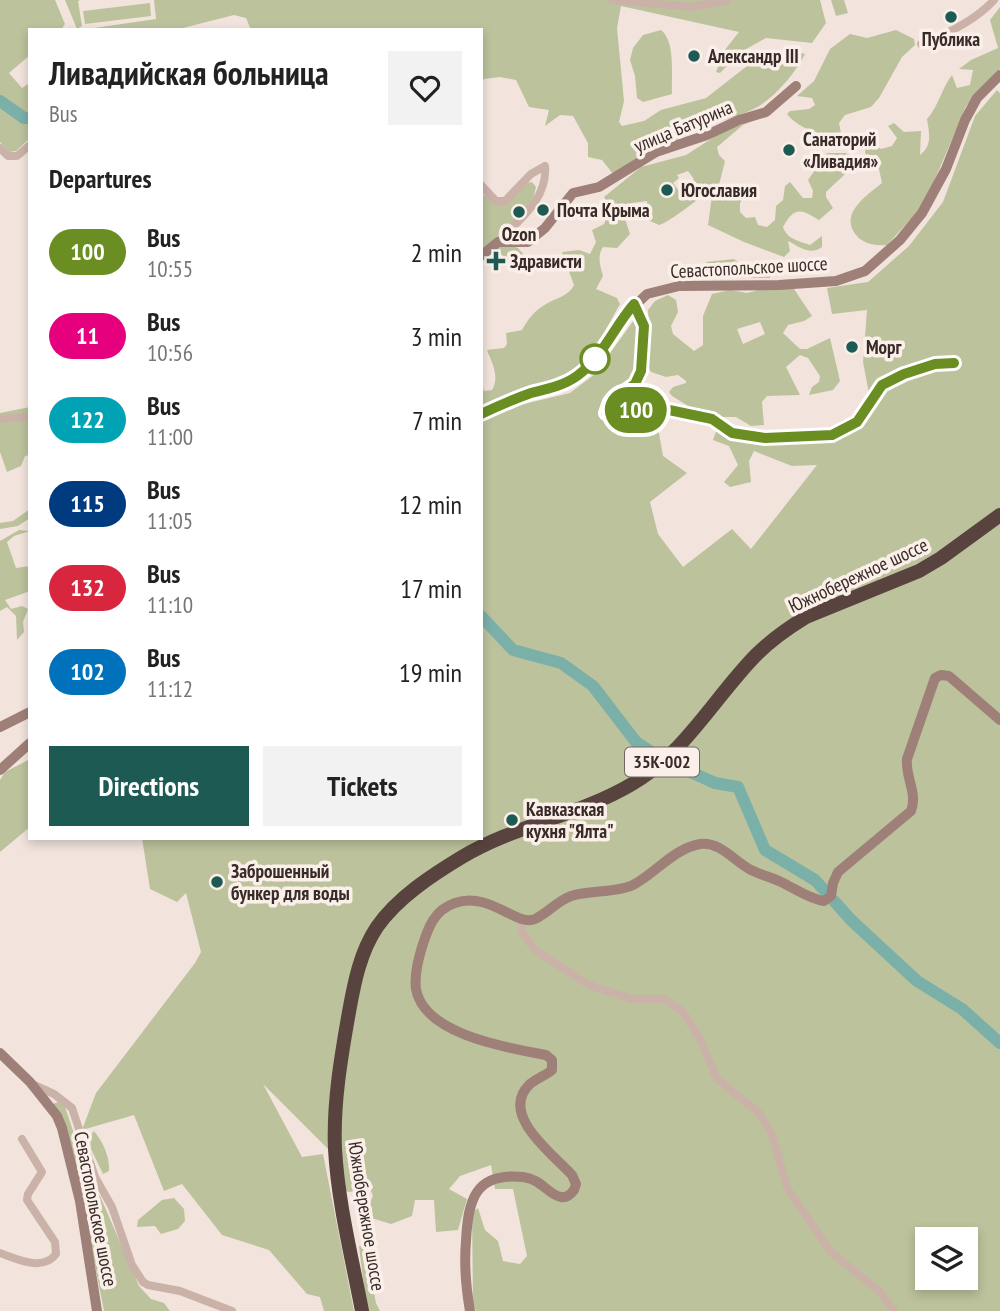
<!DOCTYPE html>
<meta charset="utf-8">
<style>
:root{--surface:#fff;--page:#f2f2f2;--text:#222;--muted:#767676;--accent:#1d5a53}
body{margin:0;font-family:"PT Sans Narrow",sans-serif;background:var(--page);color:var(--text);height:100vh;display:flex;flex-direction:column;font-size:26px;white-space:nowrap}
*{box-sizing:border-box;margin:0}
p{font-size:23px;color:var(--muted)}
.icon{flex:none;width:38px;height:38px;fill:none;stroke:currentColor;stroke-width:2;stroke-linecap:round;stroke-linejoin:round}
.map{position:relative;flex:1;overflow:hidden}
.drawer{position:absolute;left:28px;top:28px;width:455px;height:812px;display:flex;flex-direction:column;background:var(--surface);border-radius:0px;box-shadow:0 4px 10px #0003}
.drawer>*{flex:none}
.badge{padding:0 14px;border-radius:23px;font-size:24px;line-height:46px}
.buttons{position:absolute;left:915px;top:1227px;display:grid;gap:14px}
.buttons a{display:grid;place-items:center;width:63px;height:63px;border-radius:0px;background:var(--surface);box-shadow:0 4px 10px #0003;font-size:35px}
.map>.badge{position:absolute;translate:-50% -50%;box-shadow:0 0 0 4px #fff}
h2{padding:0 21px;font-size:26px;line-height:63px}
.round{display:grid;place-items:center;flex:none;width:74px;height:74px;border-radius:0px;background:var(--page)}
.summary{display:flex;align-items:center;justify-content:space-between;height:119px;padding:0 21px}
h1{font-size:33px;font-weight:800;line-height:52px}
.button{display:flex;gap:14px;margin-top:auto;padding:14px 21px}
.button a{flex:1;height:80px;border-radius:0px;background:var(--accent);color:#fff;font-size:28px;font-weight:800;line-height:80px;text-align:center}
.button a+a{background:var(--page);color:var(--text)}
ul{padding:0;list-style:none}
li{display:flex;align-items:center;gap:21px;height:84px;padding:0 21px}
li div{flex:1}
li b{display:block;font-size:26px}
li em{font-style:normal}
li .badge{min-width:77px;font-weight:700;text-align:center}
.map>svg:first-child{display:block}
</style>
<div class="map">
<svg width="1000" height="1311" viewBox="0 0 1000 1311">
<rect width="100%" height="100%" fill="#f2e4dd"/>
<!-- green -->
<path fill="#bcc29c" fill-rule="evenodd" d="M0,0H55L65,24L61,30H30V55L9,73L22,88L30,83V138L16,151L9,152L0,142Z
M65,0H80L78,1L82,26L77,29Z
M154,0H820L826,23L812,43L766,38L741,52L720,73L716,72L724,51L739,32L621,6L617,28L624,101L619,122L622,126L644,121L661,110L706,98L756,59L767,56H786L797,52L805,54C796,72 777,95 759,106C748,113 732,117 719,122C682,137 646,150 613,174L602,160L588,157V143L573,116L560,115L545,126L549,110L529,107L516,80L500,77L484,79L481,83V30H251L246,18L234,15L175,30H94V28L156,19Z
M831,0H844L848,13L836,16Z
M150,3L151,16L85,24L83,11Z
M1000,7V69L966,106L933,184L920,209L887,245C876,246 863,244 856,235C839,214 866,196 882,183L879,169L865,153L866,143L870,142L881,149L892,146L897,138L888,126L894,123L904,132L921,131L920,155C933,145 929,133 927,119C939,106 941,89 952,75L957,88L970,85L973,70L959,69L971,60L998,48L990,20Z
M661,30C676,42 671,76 672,94L643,102L637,98L635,76L630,60L633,48L643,35Z
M896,30L914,39L915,45L902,57L879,98L871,107L845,115L839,123L842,138C824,136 798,129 787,114L790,111L809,109L815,105L812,98L797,96L814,81L830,49L850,34L867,38Z
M997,90L1000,93V1311H476L473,1304L472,1213L478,1208L485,1230L498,1241L503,1261L520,1264L527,1256L513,1189H495L491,1165L460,1176L449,1189L467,1199L458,1230L436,1232L434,1200H415L412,1216L391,1224L368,1217L365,1212L373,1196L370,1188L367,1186L350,1192L343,1191L340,1161L263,1084L302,1157L323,1154L354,1311H324L320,1297L307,1294L269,1250L222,1235L182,1184L164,1191L134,1115L82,1130L96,1093L195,963L201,952L186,893L177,902L150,889L142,838H481V421L498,410L570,393L595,374L634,320L639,333L638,359L629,385L614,394L601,410L606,422L655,411L663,456L687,473L650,502L658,534L683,567L732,529L751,549L817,465L792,466L754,451L749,461L751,482L730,487L724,482L738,465L729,446L713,440L717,429C764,442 789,447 838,439L870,399L863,362L867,310L832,314L827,288L868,282L909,246L943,202L975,116ZM928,1239H966V1278H928Z
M758,119L743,125L717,147L719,155L725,161L719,185L728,195L736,188L746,187L748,191L740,203V212L746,218L755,217L758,225L767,227L775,220L776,206L783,200L785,186L790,182L803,198H812L813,191L808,180L827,153H845L861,159L826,192V197L833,208L819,220C800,208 794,207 783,227C787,239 799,241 810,245L822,236V247C810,256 800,247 788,241L790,251L784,257L744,242L708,225L713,188C701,197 670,222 659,225L648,220L647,201L632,203L624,216L630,234L617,248L603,247C597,256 600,266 603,276L596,289L617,298L620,304C607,326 590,365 566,377C539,390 507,394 481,411V380L484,391L492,390C500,377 492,363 487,350L504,348L507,344L506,333L522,330C528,319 535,310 546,304C556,298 569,296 574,285L562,252L579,250L590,254L596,242L592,230L604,224L610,208L604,197L641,167L686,155L725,130ZM688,171L694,179L679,191L673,183L679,178L677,175Z
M532,182L536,187L532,203L513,222L511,237L503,243L518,248L525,256L523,263L510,261L498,252L481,256V193L499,204L522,184Z
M734,259L740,264L770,271V278L711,277L705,274L706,262Z
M762,289H794L812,316L804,321L788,325L783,333L800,349H807L830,338L840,381L833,390L809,395L812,387L819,382L820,376L808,358L800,355L786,367L800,395L767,396L762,402L764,425L751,426L736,417H722L693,409L672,396L669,392L673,387L686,383V381L678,375L666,377L651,372L645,360L650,338L648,310L655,301L668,295L676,300L678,312L671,326L673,334L694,351L703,345V316L712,294L730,290L747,293ZM760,322L765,334L743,344L737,329Z
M30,407V455L25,456L21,466L7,472L0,452V413Z
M30,509V518L18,526L0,529V523L13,521Z
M19,530L30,531L14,536L7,542L16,568L30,566V591L5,600L11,609L22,606L28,609L23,622L24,632L17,640L16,616L7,607L0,611V541Z
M30,759V827L0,852V780L5,772Z
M58,1102L65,1107L86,1169L100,1196L139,1286L151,1299L164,1303L170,1311H104L81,1194L53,1104Z
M94,1131C103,1142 110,1157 109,1171L103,1174L91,1149L90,1136Z
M174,1198L184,1209L185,1221L178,1229L161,1234L155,1226L137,1227L138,1220L162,1200Z
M359,1246L365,1247L373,1274L372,1283L376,1303L380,1311H367Z"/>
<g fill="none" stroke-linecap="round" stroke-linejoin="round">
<!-- river -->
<path stroke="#7bb0a9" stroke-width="12" d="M0,101L24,118H30
M481,616L513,650L561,663L593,686L636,742L656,755
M668,762L715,783L738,787L765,850L815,880L826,892
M834,901L851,920L917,981L962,1009L1000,1043"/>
<!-- street -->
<path stroke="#cbb2a8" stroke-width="8" d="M612,0L692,7L727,0
M921,44C947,34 975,21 994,0
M0,148L8,156H17L30,145
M481,185L496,201H505L531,174L545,166C548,199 519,220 498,242
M634,304L644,326L641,371L635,384L610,402L606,413L617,415L650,406L712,419L732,433L765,438L832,435L857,422L882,385L904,374L935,364L954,363
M0,419L30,417
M521,919L522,932L535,950L589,985L632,999H664L683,1012L700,1039L717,1079L758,1112L772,1134L788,1190L831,1252L880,1292L894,1311
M32,1084L54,1094L72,1108L95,1177L112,1207L132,1265L143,1282L148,1285L180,1291L232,1311
M0,1253C17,1259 43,1272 56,1254L55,1242L27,1200L28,1194L42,1172L22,1139"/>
<!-- secondary -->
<path stroke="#9f8079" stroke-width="10" d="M481,256L498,242H528L545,228L573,193L599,187L656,152L707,135L739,120L766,112L796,86
M481,414L506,402L556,387L577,376L595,359L620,320L647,294L679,286L779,285L836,281L865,271L900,240L922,213L946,169L965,120L977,98L1000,75
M0,727L30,712
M0,770L30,743
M0,1053L30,1082L57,1116L62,1128L80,1201L97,1311
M470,1311C466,1288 464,1264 466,1241C468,1200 475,1172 523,1177C542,1179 548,1195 561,1197C566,1198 571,1194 574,1190L576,1184L572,1175C554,1155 499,1115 529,1085C535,1079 545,1076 552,1070V1060L546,1055C509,1048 424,1035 416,989C414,975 418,960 422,947C428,928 434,910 455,903C490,891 516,927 535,919C548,913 557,901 571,896C590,890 616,893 633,885C656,873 673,849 700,844C720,841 735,862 751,870C761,875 771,877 781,882C794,888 809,899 824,901L831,896L833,883L838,872L911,811C918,793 905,777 907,759L935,678L941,675L949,676L1000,720"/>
<!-- highway -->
<path stroke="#59433f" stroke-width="14" d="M362,1311C352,1258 338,1203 335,1149C333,1104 341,1057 349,1012C354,984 360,952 377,927C397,898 432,875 462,857C515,825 578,816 632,784C685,753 714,698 756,655C771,640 788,628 806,617L919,571L941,558L1000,515"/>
</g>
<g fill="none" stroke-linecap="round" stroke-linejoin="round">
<!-- line casing -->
<g stroke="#fff" stroke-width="16">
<path id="line" d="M481,414C498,406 514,399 531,393C547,389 563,386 577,376C602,358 614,327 634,304L644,326L641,371L635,384L610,402L606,413L617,415L650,406L712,419L732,433L765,438L832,435L857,422L882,385L904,374L935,364L954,363"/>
</g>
<!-- line -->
<use href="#line" stroke="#6b8e23" stroke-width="10"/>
</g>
<!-- markers -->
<g fill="#1d5a53" stroke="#faefe9" stroke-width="2.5">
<circle cx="951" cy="17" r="7"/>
<circle cx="694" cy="56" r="7"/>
<circle cx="789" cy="150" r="7"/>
<circle cx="667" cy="190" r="7"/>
<circle cx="543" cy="210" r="7"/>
<circle cx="519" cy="212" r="7"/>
<path d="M492.5 250.5h7v7h7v7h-7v7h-7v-7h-7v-7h7z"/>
<circle cx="852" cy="347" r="7"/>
<circle cx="512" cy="820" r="7"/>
<circle cx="217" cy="882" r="7"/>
</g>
<circle fill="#fff" stroke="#6b8e23" stroke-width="3.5" cx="595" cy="359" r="14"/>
<g text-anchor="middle" stroke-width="7" stroke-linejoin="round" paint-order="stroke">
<!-- shield labels -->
<rect fill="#faefe9" stroke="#726662" stroke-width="2" x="625" y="747.5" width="74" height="29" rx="5"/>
<g font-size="18" font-weight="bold" fill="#382b28">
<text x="662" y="768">35К-002</text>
</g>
<!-- poi labels -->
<g font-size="19" font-weight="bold" fill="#382b28" stroke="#faefe9" text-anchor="start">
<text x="951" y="46" text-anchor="middle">Публика</text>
<text x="708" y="63">Александр III</text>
<text x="803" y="146">Санаторий<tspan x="803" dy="22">«Ливадия»</tspan></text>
<text x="681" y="197">Югославия</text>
<text x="557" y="217">Почта Крыма</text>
<text x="519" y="241" text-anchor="middle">Ozon</text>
<text x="510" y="268">Здрависти</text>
<text x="866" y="354">Морг</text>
<text x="526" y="816">Кавказская<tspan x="526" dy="22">кухня "Ялта"</tspan></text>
<text x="231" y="878">Заброшенный<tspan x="231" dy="22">бункер для воды</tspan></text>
</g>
<!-- street labels -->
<g font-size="19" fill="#382b28" stroke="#faefe9">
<text transform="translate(683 126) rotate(-23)" y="7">улица Батурина</text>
<text transform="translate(749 267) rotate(-3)" y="7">Севастопольское шоссе</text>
<text transform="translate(858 575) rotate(-25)" y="7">Южнобережное шоссе</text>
<text transform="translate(96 1209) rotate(79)" y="7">Севастопольское шоссе</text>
<text transform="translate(367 1216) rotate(81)" y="7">Южнобережное шоссе</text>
</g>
</g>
</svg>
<div class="buttons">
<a><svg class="icon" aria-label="layers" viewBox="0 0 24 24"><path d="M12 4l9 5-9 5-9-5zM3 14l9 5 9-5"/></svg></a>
</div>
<b class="badge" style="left:636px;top:410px;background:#6b8e23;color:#fff">100</b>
<section class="drawer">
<div class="summary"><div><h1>Ливадийская больница</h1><p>Bus</p></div><a class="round"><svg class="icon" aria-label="heart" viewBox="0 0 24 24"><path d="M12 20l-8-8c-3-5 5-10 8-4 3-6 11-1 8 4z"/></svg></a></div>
<h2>Departures</h2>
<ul>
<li><span class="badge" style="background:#6b8e23;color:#fff">100</span><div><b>Bus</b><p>10:55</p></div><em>2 min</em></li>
<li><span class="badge" style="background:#e6007e;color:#fff">11</span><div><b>Bus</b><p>10:56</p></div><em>3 min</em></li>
<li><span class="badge" style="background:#00a3b4;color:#fff">122</span><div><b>Bus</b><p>11:00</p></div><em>7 min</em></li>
<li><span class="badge" style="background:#003b80;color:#fff">115</span><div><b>Bus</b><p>11:05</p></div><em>12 min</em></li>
<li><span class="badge" style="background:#d7263d;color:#fff">132</span><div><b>Bus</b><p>11:10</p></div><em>17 min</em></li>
<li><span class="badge" style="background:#0072bc;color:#fff">102</span><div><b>Bus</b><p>11:12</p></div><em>19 min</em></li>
</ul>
<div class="button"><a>Directions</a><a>Tickets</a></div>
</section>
</div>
